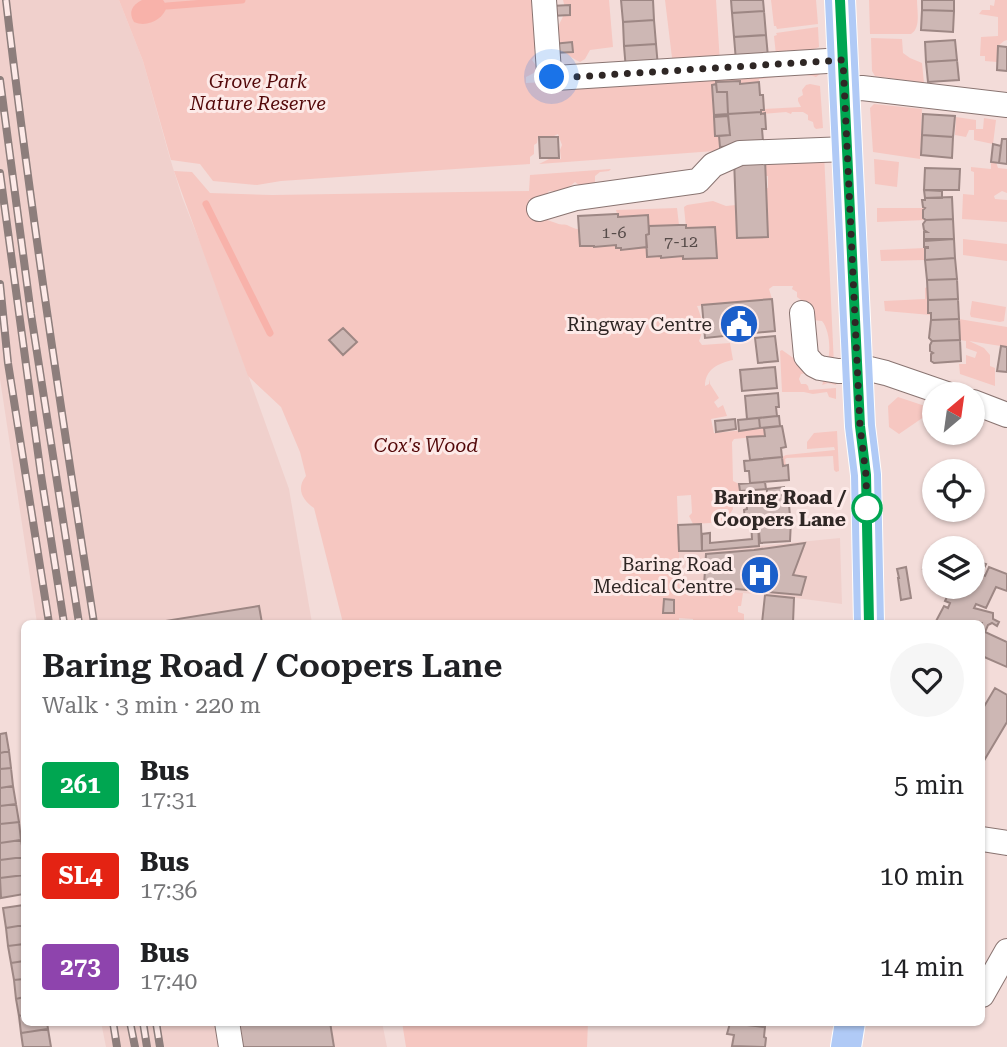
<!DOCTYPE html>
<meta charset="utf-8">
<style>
:root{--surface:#fff;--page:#f6f6f6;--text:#202124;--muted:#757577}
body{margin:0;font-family:"Roboto Serif",serif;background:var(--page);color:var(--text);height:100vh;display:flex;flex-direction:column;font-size:26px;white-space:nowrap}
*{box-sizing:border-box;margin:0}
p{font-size:23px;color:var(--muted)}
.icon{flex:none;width:38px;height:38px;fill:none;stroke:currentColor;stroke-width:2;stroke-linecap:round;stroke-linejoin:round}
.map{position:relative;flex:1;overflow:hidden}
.side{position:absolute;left:21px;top:620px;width:964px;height:406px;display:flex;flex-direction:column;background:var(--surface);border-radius:10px;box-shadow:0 2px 5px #0004}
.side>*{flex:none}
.badge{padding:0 14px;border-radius:5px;font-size:24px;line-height:46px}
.needle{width:46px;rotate:29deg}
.buttons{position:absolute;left:922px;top:382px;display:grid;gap:14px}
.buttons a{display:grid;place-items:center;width:63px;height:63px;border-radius:50%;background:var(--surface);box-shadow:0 2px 5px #0004;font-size:35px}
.you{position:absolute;width:35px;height:35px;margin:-18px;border:5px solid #fff;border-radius:50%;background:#1a73e8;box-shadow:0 0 0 10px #1a73e833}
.map>.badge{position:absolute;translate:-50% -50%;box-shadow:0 0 0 4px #fff}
.round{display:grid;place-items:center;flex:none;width:74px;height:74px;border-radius:37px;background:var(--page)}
.headline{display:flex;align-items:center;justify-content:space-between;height:119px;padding:0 21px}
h1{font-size:33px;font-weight:600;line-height:52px}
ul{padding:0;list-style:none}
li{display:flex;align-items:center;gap:21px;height:91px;padding:0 21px}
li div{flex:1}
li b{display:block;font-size:26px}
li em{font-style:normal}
li .badge{min-width:77px;font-weight:700;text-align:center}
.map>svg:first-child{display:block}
</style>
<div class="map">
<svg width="1007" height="1047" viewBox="0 0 1007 1047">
<rect width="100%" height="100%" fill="#f3dcd9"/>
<!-- built -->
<path fill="#f0d0cc" d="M0,0H119L143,61L169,155L182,197L205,255L289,489L312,623H37L0,379Z
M840,538L842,604L796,598L679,587V551L759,546Z
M101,1022H382L387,1047H106Z"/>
<!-- green -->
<path fill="#f6c7c1" d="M119,0H534L536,15L532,19L535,20L538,46L534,49L535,56L532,60L537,67C536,73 532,74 526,77V83L819,68L820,74L816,77C804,72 774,78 759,79V82L740,84L739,81L717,82L716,84L712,85L715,135L719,136L720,147L727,146L728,150L539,164L549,159H561L560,150L562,145L558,134L554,136L538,137L537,143L534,145V154L530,157V164L281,181L257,185L213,181L200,164L171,160L143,61Z
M563,0H609L613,47L590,50L585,59L580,62C569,57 555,47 557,32C559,19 568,16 563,0Z
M665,0H716L720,63L673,66Z
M771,0H816L818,24L777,29L776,26H774Z
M869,0H917C917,11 921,28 911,34H870Z
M995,0H1007V40L1004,41L998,46L997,62L985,61V56H980L981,37L998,36V17L979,14L982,10H990V5L994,6Z
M818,27L819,47L795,57L776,55L774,36L777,35L776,33Z
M871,38L902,39L903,53L910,58L922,63L924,83L875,76L872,71Z
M810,84L820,86L823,128L816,129L814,127L813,122L808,120V115L803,112H792L791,114L786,112L761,114V110L764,109L801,107L798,101V98L803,95L802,90L806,85Z
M874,104L922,109L920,159L873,152L870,108Z
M956,117L976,120V129H983L984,118L996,120L993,144L974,140V130H969L966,137L955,135Z
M824,153L834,365L828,359C831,349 829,329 822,321L813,320L801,300L797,297V292L792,289L793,286H773L769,289L772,299L697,306C702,319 705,327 699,341L702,345L730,343L733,360C719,363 705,369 705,386L709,384L710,379V384L719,398L714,402L718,408L723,405L727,416L711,419L714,433L764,428L765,436L734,439L732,442L733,481L739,484V496L732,500L733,509L730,514L734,521L738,520L741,516L744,521L693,524L689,516L692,513L691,495L677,496L679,551V587L743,593L741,606H738V612L744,614V623H693V619L679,618V623H343L314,508C302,500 296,488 306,476L300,452L281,407L248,376L174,171L192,172L210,193L272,195L529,191L530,175L611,169L609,171L600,172L595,176V185L584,189L575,182C567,189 560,192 549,191L545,196L533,201L529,199L528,212C538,217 547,220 556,223C559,225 564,224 567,225C571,227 575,229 578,229L580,246H594V247L616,245V248H621L622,250L647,247V257L661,256L662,258L683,256L684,259L717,257L715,227L686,228L684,207L687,205L713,201L726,206L736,205L737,238L768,237L766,188H768V176H765V158Z
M874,159L899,162L897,187L875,184Z
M991,162H996L998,168L1007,169V193L1002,191L994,196L995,199L1007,200V222L962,219L963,194L974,195V172L971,171V167L991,169Z
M677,208L679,225L649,226L648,215L618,217L616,210Z
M877,208H925L923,210V217L926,220L877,222Z
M963,239L1007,244V261L963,255Z
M925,248V260L881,261L880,250Z
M927,287L928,312L931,313V315L885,311L884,301L925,299V288Z
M972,301L1006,307L1004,321L1000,322L971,317L970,314Z
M959,319L1007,327V347L969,341L984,348L990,355V366L995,368V386L960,374L959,364H966V355L975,358L977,352L966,348V341L960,340Z
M782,350L826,381L832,382L836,379V385L828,383L822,385L823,383L822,379L806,373L801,374L799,379L801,384H806L808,386L809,390L836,388V399L829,397L827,392L813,394L804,392H782L780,351Z
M898,397L934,409V410L899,434L889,427L888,406Z
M837,431L839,471L836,472L834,470L833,456L787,458L785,459L786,466H783L782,457L786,455L835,450L834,447L807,449V442L814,433Z
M402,1022H588L587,1047H406Z"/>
<!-- water -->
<path fill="#f8b2aa" d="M142,0H163L167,6C164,19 147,28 134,22C128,12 132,5 142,0Z"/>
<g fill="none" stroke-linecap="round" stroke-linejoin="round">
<!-- stream -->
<path stroke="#f8b2aa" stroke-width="7" d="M167,6L242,0
M206,204L270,333"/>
</g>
<!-- building -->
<path fill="#cdb7b4" stroke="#9d8784" stroke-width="2" d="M621,0H653L654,20L623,22Z
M731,0H763L764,11L732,13Z
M922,0H954V11L922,10Z
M570,5V15L551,16V6Z
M922,10L954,11L953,32L921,30Z
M764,11L766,35L734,37L732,13Z
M654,20L656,44L624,46L623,22Z
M766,35L768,57L736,61L734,37Z
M955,40L957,60L926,62L925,42Z
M572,42L573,52L553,53V44Z
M656,44L658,67L626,70L624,46Z
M998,46L1007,47V71L997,70Z
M957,60L959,80L928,82L926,62Z
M740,81V84L759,82L760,95H763L764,110H761V112L728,114L727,92H717L716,82Z
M716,84L717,92H727L728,114L714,115L712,85Z
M761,112V114L765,113L766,129H762L763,141L740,146L720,147L719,136L730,135L728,114Z
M923,114L955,116L953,137L922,135Z
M728,116L730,135L715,136L714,117Z
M922,135L953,137L952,158L921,155Z
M539,137H558L559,158H540Z
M1002,139H1007V164L999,163Z
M993,144L1001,146L999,163L991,162Z
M765,158L768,237L737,238L734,159Z
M925,168L960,169L959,190H924Z
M924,190L942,191V198H925Z
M952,197L953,219L926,220L923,218V210L925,208L923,207L922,200H925V198Z
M616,214H618V217L648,215L649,234L646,235L647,247L621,250V248H616V245L594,247V246H580L578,216Z
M953,219L954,239H924V232H927L924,230L923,224L926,220Z
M679,225H686V228L715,227L717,258L683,259V256L661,258V256L647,257L646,235L649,234V226Z
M954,239L955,258L925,260V248H928V247H924V241Z
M955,258L957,279L927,280L925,260Z
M957,279L958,299L928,300L927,280Z
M772,299L775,331L705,338L702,305Z
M958,299L959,319L931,320V313H928V300Z
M959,319L960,340L932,341L929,338L931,320Z
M343,328L357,342L343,355L329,340Z
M775,336L778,361L758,363L755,338Z
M960,340L961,361L934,363L931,361V354L933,353L930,351V345L932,341Z
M1001,346L1007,347V372L997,371Z
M775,367L777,388L742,391L740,370Z
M778,393L779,407H776L777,416L747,419L745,396Z
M777,416H779L780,426L760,428L759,418Z
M759,418L760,428L739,431L738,420Z
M735,419L736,429L716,432L715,421Z
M782,426L786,447L781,448L782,457L750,460L747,437L765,436L764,428Z
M782,457L783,466L788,465L789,480L750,483L749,471H745L744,461Z
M765,482L766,489L740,491L739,484Z
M784,487V495L767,496V489Z
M786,495L787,505H789L790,516H788L787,518L751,521L745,520L744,510L747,509L746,498Z
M787,518L788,520H791L790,541L760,543L758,520Z
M758,520L759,546L702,551V534L710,533V543L752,539L751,521Z
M701,524L702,551H679L678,525Z
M805,543L793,575L806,577L801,595L704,586L706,554L754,550Z
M932,547L934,548V574L923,569Z
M973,560L986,564L981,574L985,576L989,567L1007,574V591L996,587L986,608L976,604L974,608L993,613V619L999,622L997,626L992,623L988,625L985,632L1007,642V667L982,656V623H935L944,606L948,608L950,603L945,601L948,595L944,594L948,586H973Z
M906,567L911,598L901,600L898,578H899L897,569Z
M765,595L794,598L793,623H762Z
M664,599L674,600V613H663Z
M259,606L262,623H165V621Z
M995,688L1007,695V722L982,764V710Z
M6,733L9,751L0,753V734Z
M9,751L11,768L0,769V753Z
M11,768L13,786L0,788V769Z
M13,786L16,804L0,806V788Z
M16,804L19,822L0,824V806Z
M19,822L21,840L0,843V824Z
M21,840L24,857L0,860V843Z
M24,857V875L0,878V860Z
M24,875V894L1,898L0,878Z
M24,905V925L6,928L3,908Z
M24,925V944L8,946L6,928Z
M24,944V961L11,963L8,946Z
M24,961V979L14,980L11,963Z
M24,979V997L16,999L14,980Z
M24,997V1015L19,1016L16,999Z
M24,1015V1022H47L48,1029L21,1033L19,1016Z
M232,1022H330L334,1047H236Z
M730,1023L765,1027L764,1037L766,1038L765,1047L732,1046L734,1035L727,1034Z
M48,1029L51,1047H23L21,1033Z"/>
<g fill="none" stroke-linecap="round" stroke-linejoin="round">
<!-- minor casing -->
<g stroke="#897471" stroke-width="26">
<path id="minor" d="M544,0L549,72L550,74L555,78L843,60
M844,89L862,88L1007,105
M539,209L576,198L698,181L713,165L740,153L847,149
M802,313L806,356L814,365L820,368L838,371H844L857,366L886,373L947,394
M973,402L1007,415
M982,839L1007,843
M982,995L1007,951
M227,1022L231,1047"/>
</g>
<!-- major casing -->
<g stroke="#fff" stroke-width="32">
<path id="major" d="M840,0L860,426L866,475L869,623
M846,1047L850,1022"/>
</g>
<!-- minor -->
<use href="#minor" stroke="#fff" stroke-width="24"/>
<!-- major -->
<use href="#major" stroke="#b0caf6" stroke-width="30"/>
<!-- rail casing -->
<g stroke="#8d7e7c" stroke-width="8">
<path id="rail" d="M6,0C30,208 62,416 94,623
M0,80L31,314L79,623
M0,173L41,475L64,623
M0,284L8,363L49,623
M113,1022L117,1047
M130,1022L135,1047
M143,1022L147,1047
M156,1022L160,1047"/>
</g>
<!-- rail -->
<use href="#rail" stroke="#fdeae8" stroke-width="5" stroke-dasharray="16" stroke-linecap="butt"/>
</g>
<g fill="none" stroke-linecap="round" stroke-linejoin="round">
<!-- line casing -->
<g stroke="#fff" stroke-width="16">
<path id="line" d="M840,0L860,426L866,475L869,623"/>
</g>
<!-- line -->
<use href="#line" stroke="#00a651" stroke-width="10"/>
<!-- walk -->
<path stroke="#2f2725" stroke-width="7" stroke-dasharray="0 12.6" d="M552,77L557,78L843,60L860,426L866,475L867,510V508"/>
</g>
<!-- icons -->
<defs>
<g id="civic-disc" transform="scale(2.0125)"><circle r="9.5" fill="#1b5fca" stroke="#fdeae8"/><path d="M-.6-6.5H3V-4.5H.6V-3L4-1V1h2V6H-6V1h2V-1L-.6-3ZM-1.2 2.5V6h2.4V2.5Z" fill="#fff"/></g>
<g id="hospital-disc" transform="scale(2.0125)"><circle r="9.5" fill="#1b5fca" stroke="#fdeae8"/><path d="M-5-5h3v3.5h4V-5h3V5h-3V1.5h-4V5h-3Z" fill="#fff"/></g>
</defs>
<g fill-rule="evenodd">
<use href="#civic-disc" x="739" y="324"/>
<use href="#hospital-disc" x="760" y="575"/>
</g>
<!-- markers -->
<circle fill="#fff" stroke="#00a651" stroke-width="3.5" cx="867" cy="508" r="14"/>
<g text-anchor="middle" stroke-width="6" stroke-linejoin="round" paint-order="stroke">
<!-- number labels -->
<g font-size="16" fill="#564b49">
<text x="614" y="238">1-6</text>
<text x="681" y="247">7-12</text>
</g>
<!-- park labels -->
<g font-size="19" font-style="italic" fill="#530809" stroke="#fdeae8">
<text x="258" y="88">Grove Park<tspan x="258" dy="22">Nature Reserve</tspan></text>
<text x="426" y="452">Cox's Wood</text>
</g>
<!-- poi labels -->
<g font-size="19" fill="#2f2725" stroke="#fdeae8" text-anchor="end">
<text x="712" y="331">Ringway Centre</text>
<text x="733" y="571">Baring Road<tspan x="733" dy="22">Medical Centre</tspan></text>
</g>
<!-- stop labels -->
<g font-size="19" font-weight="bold" fill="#2f2725" stroke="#fdeae8" text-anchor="end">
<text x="846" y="504">Baring Road /<tspan x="846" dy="22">Coopers Lane</tspan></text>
</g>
</g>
</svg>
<div class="buttons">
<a><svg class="needle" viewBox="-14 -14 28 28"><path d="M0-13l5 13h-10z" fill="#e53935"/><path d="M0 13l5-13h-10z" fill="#757577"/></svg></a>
<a><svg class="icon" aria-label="locate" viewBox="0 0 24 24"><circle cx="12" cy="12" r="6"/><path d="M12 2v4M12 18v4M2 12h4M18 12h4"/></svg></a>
<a><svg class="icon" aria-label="layers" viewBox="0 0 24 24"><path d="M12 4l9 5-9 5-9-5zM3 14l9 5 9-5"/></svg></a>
</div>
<div class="you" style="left:552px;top:77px"></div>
<section class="side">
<div class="headline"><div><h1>Baring Road / Coopers Lane</h1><p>Walk · 3 min · 220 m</p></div><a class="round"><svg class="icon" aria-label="heart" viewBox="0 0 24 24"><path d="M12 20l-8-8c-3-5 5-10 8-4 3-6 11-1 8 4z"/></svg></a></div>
<ul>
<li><span class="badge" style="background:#00a651;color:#fff">261</span><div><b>Bus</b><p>17:31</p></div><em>5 min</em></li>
<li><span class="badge" style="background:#e42313;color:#fff">SL4</span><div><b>Bus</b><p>17:36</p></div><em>10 min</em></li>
<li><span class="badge" style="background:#8e44ad;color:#fff">273</span><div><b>Bus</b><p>17:40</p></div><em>14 min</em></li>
</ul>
</section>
</div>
